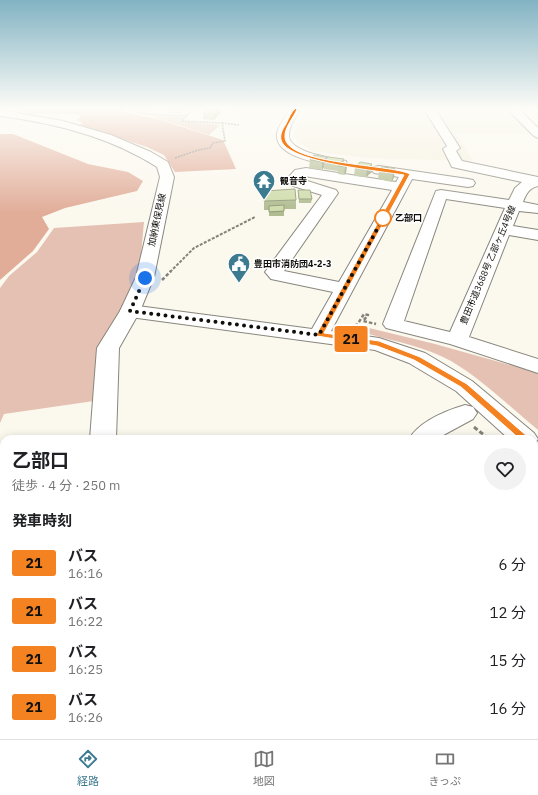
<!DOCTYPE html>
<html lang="ja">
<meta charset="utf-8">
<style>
:root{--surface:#fff;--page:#f2f2f2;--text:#202124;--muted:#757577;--line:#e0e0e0;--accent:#3c7a90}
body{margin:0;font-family:"IBM Plex Sans","Noto Sans JP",sans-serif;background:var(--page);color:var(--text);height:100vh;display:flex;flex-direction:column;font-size:15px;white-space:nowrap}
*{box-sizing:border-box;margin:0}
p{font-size:13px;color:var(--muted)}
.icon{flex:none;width:22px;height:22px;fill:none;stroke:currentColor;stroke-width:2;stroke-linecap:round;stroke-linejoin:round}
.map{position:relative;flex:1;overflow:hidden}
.details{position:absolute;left:0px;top:435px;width:538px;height:304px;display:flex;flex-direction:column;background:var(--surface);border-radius:12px 12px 0 0;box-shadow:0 2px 10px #0003}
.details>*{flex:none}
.badge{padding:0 8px;border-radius:3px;font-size:14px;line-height:26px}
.you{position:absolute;width:20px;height:20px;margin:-10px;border:3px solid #fff;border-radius:50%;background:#1a73e8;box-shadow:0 0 0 6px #1a73e833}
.map>.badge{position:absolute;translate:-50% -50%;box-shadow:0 0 0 2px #fff}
h2{padding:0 12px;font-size:15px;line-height:36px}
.round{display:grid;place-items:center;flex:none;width:42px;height:42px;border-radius:21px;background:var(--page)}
.summary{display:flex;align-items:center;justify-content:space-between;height:68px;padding:0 12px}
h1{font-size:19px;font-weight:700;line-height:30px}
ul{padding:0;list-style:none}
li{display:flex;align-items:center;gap:12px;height:48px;padding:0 12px}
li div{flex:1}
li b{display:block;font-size:15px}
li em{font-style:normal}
li .badge{min-width:44px;font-weight:700;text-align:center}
.tabs{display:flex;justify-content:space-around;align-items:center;height:56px;border-top:1px solid var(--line);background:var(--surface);font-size:11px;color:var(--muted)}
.tabs a{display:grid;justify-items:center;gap:2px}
.tabs .on{color:var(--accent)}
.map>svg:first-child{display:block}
</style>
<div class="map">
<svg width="538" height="739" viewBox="0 0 538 739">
<rect width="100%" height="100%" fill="#fbf8ee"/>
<!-- built -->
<path fill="#f5f0de" d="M240,109H286L281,120L232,117Z
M306,109H508L533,134L456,133L473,161L368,158L312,151L298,142L293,135Z"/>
<!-- green -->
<path fill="#e5c1b3" d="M151,116L184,117L180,121L220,125L209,135Z
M144,222L139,277L94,401L4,414L0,423V288L9,276L37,252L54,228Z
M369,328L435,344L538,373V430C510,407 483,380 451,361C426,347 397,342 369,334Z
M0,555H4V735H14L12,739H0Z"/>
<!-- forest -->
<path fill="#e1ad99" d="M14,109H122L125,112L157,119L223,140L236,169L175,172L164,155L147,147L79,125L83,123L77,120L81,116L76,114L43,113L32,114Z
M0,134H13L88,164L128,172L143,181L137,191L65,208L42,217L49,229L33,251L0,280Z"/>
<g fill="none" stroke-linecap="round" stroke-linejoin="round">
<!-- minor casing -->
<g stroke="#88867c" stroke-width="2">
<path id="minor" d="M290,109H301C296,117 289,125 289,135C288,153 333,158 346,161L347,164L346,167L341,168C325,164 274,158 277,134C278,125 286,117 290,109Z
M424,109H435L460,148L456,151L462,161L538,177V186C529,188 526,194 523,202L538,205V213L519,211L513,226L538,230V240L509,235L469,337L538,359V373L450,344L386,328L383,324L436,191L441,190L509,200L515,188L522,182L452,167L443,149L447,146ZM446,199L505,208L450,332L404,321Z
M507,109H519L538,128V138L534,136Z
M379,166L468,179L473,180L475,183L473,186L468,187L412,179L331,331L379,338L425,353L472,381L534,433L538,439L534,445V439H509L456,391L409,363L375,350L130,317L123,315L120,311L123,307L130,305L312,329L333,292L271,279L265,272L322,195L287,184L285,181L295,170L306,168L396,182L399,177L374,173L372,170L374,167ZM304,176L392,190L339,282L284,271L338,193L336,190L301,179Z
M465,405L473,407L477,413L473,419L436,439H409C420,421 445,411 465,405Z
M406,735H444L445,739H407Z"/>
</g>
<!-- major casing -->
<g stroke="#88867c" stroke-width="2">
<path id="major" d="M0,110L63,121L111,135L151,152L168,162L174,177L154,277L140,311L119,348L116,439H90L97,348L120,311L136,277L160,177L157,167C110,137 55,123 0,116Z
M15,735H53L51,739H13Z"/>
</g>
<!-- path-far4 -->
<path stroke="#83817a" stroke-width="1.5" stroke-dasharray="2 1" stroke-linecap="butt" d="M125,109L146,114L186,116
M222,123L239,125
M175,158L198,150L210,148L213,143L225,141L222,123L182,121L193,109"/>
<!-- path-far3 -->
<path stroke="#83817a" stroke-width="2" stroke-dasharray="3 1.5" stroke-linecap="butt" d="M170,272L194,248L255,217"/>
<!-- path-far2 -->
<path stroke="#83817a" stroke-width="2.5" stroke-dasharray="3.5 2" stroke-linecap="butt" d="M162,280L171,271
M355,325H357L364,314L368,315L363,321L376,324"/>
<!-- path-far1 -->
<path stroke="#83817a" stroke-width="3" stroke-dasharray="4.5 2.5" stroke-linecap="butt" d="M474,427L489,439
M534,471L538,475
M534,482L538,486
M0,488H4"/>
<!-- path -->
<path stroke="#83817a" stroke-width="4" stroke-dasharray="6 3" stroke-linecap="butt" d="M534,594L538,595"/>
<!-- minor -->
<use href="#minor" fill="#fff" fill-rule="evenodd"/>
<!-- major -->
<use href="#major" fill="#fff" fill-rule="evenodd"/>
</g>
<!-- wall -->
<path fill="#b1bc91" d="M134,109H146L145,111L134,110Z
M169,109H184L180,113H170Z
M203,109H223L214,120L203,119Z
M327,159H344L343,164L347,165L346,173L344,175L338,174V171L324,169V167L322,170L309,168L310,160Z
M372,164V172L366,177L354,176L355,168Z
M393,168L394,177L392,182L378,179L379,171Z
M298,190L312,199L311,203H299Z
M296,200V209H284V216H269V210H264V201Z"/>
<!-- shaded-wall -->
<path fill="#909976" d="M180,109H184L180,113Z
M214,109H223L214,120Z
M327,157V162L324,161V167L322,170V162Z
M344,159L343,167L340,164Z
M372,164V172L366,177L367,170Z
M347,165L346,173L344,175L345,167Z
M395,169L394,177L392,182L393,174Z"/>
<!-- building -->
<path fill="#cedba9" stroke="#909976" d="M314,155L327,157L322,162L310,160Z
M328,157L344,159L340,164L324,161Z
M360,162L372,164L367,170L355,168Z
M340,164L347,165L345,167L338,166Z
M381,167L393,168L395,169L393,174L379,171Z
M295,189L296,200L264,201L265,191Z
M298,190H310L312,199H299Z
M284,205V211L269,212V206Z"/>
<!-- sky -->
<linearGradient id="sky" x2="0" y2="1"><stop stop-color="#82b3c3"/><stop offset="0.51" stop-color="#fdfcf7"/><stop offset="1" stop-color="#fdfcf7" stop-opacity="0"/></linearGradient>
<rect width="538" height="213" fill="url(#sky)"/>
<!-- line -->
<path fill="#f58220" stroke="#fff" d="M296,108L297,109C294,117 284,128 285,137C286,165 391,164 410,174L324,333L379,341L420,357L467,384L528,437L529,439L528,441H522L461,387L414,360L377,346L317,336L316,335L404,175C379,171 297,163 283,144C278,137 282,130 286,124C289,118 291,112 296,108Z"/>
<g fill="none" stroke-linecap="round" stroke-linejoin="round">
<!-- walk -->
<path stroke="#11100c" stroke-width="4" stroke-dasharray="0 7.2" d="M145,278L130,311L319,335L386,213L383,218"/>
</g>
<!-- icons -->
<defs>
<g id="temple-pin" transform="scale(1.15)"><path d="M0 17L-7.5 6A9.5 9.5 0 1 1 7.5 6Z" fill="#3c7a90" stroke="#fff"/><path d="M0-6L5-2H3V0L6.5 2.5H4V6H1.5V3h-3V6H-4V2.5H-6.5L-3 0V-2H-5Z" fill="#fff"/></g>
<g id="civic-pin" transform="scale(1.15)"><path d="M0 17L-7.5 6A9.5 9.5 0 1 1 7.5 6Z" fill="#3c7a90" stroke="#fff"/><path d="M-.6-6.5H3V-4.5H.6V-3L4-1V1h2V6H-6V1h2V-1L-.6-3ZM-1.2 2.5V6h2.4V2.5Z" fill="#fff"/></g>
</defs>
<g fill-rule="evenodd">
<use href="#temple-pin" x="264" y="181"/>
<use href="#civic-pin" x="239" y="264"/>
</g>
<!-- markers -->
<circle fill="#fff" stroke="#f58220" stroke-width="2" cx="383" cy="218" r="8"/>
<g text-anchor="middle" stroke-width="3" stroke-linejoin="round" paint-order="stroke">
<!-- far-poi labels -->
<g font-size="9" font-weight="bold" fill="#11100c" stroke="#fff" text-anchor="start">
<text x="280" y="184">観音寺</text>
<text x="254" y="267">豊田市消防団4-2-3</text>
</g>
<!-- far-stop labels -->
<g font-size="9" font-weight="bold" fill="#11100c" stroke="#fff" text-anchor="start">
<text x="395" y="221">乙部口</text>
</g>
<!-- far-street labels -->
<g font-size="9" fill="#11100c" stroke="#fff">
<text transform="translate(157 220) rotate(-78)" y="3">加納東保見線</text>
<text transform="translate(488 265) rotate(-67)" y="3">豊田市道3688号 乙部ヶ丘4号線</text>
</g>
</g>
</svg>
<div class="you" style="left:145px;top:278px"></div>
<b class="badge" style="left:351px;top:339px;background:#f58220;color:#111">21</b>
<section class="details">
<div class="summary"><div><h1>乙部口</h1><p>徒歩 · 4 分 · 250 m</p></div><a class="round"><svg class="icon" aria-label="heart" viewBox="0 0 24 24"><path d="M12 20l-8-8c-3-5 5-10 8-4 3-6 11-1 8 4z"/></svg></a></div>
<h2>発車時刻</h2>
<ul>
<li><span class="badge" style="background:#f58220;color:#111">21</span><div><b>バス</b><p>16:16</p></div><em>6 分</em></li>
<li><span class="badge" style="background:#f58220;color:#111">21</span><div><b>バス</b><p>16:22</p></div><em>12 分</em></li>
<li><span class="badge" style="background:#f58220;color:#111">21</span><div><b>バス</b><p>16:25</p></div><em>15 分</em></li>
<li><span class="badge" style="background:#f58220;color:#111">21</span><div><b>バス</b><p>16:26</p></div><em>16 分</em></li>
</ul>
</section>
</div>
<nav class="tabs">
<a class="on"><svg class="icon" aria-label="directions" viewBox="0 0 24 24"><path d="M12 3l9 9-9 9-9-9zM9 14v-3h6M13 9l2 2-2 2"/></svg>経路</a>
<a><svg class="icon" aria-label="map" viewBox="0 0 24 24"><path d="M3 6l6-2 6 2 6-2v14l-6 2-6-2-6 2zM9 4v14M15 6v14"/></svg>地図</a>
<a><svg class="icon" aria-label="tickets" viewBox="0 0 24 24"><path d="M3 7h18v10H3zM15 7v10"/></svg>きっぷ</a>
</nav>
